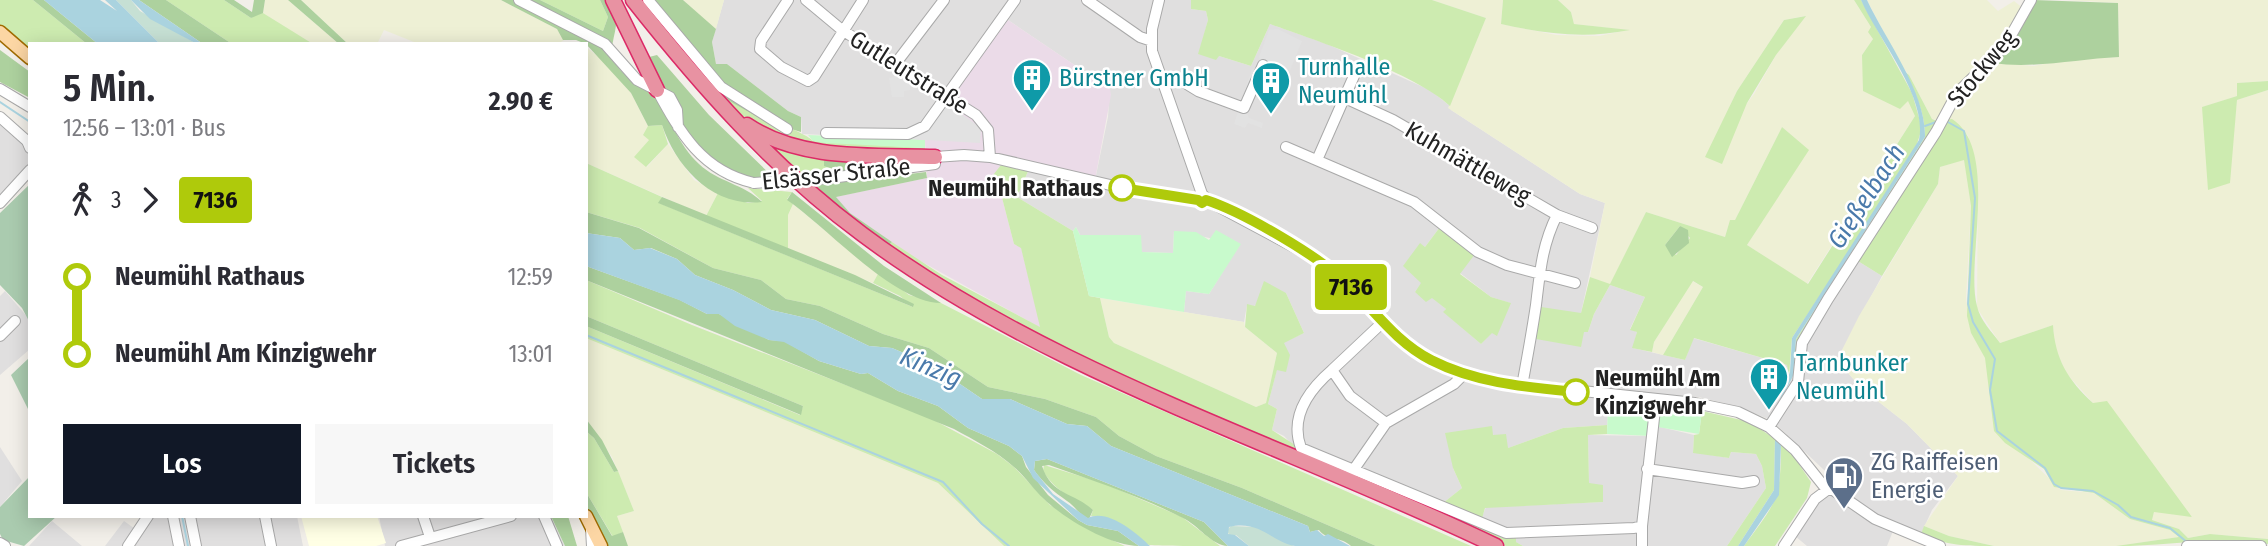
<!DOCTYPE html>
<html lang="de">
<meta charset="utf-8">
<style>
:root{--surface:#fff;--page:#f7f7f7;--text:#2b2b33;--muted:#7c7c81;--accent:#111827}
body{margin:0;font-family:"Fira Sans Condensed",sans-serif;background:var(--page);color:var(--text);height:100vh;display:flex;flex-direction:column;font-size:26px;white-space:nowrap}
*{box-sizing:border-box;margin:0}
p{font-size:23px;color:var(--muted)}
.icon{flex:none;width:38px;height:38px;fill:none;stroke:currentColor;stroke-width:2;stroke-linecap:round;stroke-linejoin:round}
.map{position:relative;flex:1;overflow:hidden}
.panel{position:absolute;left:28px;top:42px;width:560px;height:476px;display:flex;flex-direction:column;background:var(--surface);border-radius:0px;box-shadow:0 4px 18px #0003}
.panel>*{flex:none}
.badge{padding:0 14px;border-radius:5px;font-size:24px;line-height:46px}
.map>.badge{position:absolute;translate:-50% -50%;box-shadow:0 0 0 4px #fff}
.legs{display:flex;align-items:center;gap:10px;height:77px;padding:0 35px;font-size:23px}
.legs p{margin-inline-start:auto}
.headline{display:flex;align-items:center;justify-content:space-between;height:119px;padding:0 35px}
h1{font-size:38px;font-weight:600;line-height:52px}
.button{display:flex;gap:14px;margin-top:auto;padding:14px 35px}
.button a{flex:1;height:80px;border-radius:0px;background:var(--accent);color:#fff;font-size:28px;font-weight:600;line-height:80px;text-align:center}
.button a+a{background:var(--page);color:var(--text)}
ul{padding:0 35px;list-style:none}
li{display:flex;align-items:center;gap:24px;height:77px;font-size:26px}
li i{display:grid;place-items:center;width:10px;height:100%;margin:0 9px;background:currentColor}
li i::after{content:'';width:18px;height:18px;margin:-9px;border:5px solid;border-radius:50%;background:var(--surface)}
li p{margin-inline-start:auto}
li:first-child i{background:linear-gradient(#0000 50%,currentColor 0)}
li:last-child i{background:linear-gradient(currentColor 50%,#0000 0)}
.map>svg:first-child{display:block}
</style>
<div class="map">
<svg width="2268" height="546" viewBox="0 0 2268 546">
<rect width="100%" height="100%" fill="#f2efe9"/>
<!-- residential -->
<path fill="#e0dfdf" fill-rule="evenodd" d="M724,0H1191V9L1206,11L1208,20L1199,54L1219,56L1251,66L1270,24L1327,44L1430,90L1450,106L1451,110L1580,194L1605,203L1581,313L1584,332H1588L1594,314L1610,285L1645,297L1630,329L1637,332L1633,348L1685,360L1693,338L1787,365L1789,376L1794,379L1799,343L1853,258L1882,276L1837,360L1861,388L1907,424L1958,476L1932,510L1921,534L1920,544L1893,531L1887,546H1807L1795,536L1822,497L1831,496L1841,486L1771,420L1736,406L1698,397L1610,390L1607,425L1563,428L1453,468L1462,488L1438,507L1300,453L1284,436L1272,430L1277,409L1268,404L1284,342L1304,333L1286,293L1254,306L1247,305L1244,322L1184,312L1186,291L1209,294L1240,244L1174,231L1173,253L1141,252V235H1080L1076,227L1073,231L1017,197L1029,169L1094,185L1108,117L1110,89L1008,20L928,129L909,139L802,134L801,117L788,111L727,64H716L712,42ZM1440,227L1460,273L1491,297L1510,303L1497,335L1492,332L1481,344L1444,312L1446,309L1432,297L1415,292L1421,284L1420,244L1425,247Z
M0,119L14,130L30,155V169L22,186L0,208Z
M5,291L30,320V349L0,375V296Z
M1652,425L1694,435L1693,452L1729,458L1731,452L1756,454L1762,466L1766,488L1727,546H1523L1480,522L1486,507L1603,502L1589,484L1588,435L1650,436Z
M0,447L22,481L0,507Z
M145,516H297L303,546H105L124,521L138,531Z
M379,516H551L565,546H385Z
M52,521L82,546H29Z"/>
<!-- industrial -->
<path fill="#ebdbe8" d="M1008,20L1110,89L1111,95L1094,185L1029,169L988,178L986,184L1000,190L1014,244L1021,247L1041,328L915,258L850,213L835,197L927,178L925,141L909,139L928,128Z"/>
<!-- education -->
<path fill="#ffffe5" d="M301,516H377L386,543L376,546H309Z"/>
<!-- farmland -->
<path fill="#eef0d5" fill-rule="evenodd" d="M265,0H288L339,44H313L291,31L263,13Z
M301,0H501L557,29L564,40L558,44H419L384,30L377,44H348Z
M683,0H724L716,29L704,20Z
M1432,0H1503L1501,24L1556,35L1599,36L1628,30L1574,24L1571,12L1558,0H1854L1871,27L1873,39L1862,55L1913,106L1915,116L1807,284L1747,245L1808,150L1782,127L1735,220L1730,221L1725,237L1646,212L1610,285L1590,277L1605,203L1580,194L1448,108L1486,18ZM1805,16L1776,55L1754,94L1706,157L1737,91L1784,20Z
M1867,0H1987L1998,11L2014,1L2028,12L1993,62L2034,66L2061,60L2119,57L2118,3L2067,0H2268V81L2237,83V96L2203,107L2229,179L2237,100L2268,90V539L2210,534L2188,538L2179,529L2152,520L2154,512L2093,403L2066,373L2054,346L2053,325L2000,343L1977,308L1978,184L1968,135L1946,121L1932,119L1909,75L1898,61Z
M586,47L611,67L631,93L648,126L649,140L635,157L647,167L668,144L694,180L718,193L706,216L586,163Z
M1964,159L1971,206L1966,298L1971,333L1983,353L2024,454L2061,490L2094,493L2130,519L2170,530L2180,537L2116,546H1994L1949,536L1924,526L1958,476L1907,424L1861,388L1837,360L1859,316L1938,184L1940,167Z
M793,204L878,274L873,283L788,249V215Z
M1692,281L1703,287L1663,355L1652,352L1654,342Z
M1100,298L1244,322L1245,327L1277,353L1266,403L1256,407L1114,343L1109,337Z
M586,338L938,483L1004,546H628L617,516L634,511L612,457L586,419Z"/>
<!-- grass -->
<path fill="#cdebb0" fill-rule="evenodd" d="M0,0H33L87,44H30V52L0,26Z
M166,0H224L251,18L259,12L263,13L313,44H232Z
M540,0H600L608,17L603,31Z
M638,0H643L724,98C741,108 807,133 813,141L925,148V161L899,165L898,159L827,168L842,172L799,178L746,130L750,123L723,97Z
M1191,0H1432L1486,18L1450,106C1415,73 1317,41 1270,24L1251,66L1219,56L1216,60L1198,54L1208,20L1206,11L1191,9Z
M1503,0H1558L1571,12L1574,24L1630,30C1585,39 1546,34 1501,24Z
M1854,0H1861L1912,93L1922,128L1917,144L1897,178L1792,338L1789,376L1787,365L1694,338L1685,360L1663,355L1703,287L1693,281L1654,342L1652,352L1632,348L1637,332L1630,330L1645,297L1610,285L1594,314L1588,332H1584L1581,347L1536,339L1541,307L1581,313L1590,277L1610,284L1646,212L1725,237L1730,220H1735L1782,127L1809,150L1747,245L1808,284L1915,116L1908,101L1900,109L1863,91L1862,55L1873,39L1868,32L1871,27ZM1680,226L1690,238L1676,255L1665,245Z
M1806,16L1776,55L1747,103L1722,164L1705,157L1737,91L1784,20Z
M1903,70L1909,75L1932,119L1937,121L1952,119C2000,150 1965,261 1977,306C1980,320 1992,332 2000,343L2053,325C2055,359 2068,380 2093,403L2107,401L2192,517L2154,512L2152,520L2179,529L2188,538L2210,534L2268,539V544C2218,536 2166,546 2116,546L2179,537L2170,530L2130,519L2094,493L2054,487L2044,469L2005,443L1994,431L1985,358L1971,333L1967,316L1971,206L1964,160L1940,167L1938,184L1882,276L1853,258L1807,327L1795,379L1793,378L1796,339L1925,137C1925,112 1915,92 1903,70Z
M2268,81V90L2237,100L2230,183L2208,190L2202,107L2237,96V83Z
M662,125L668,144L646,167L634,157L649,140L643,135L648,126Z
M586,163L662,197L659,203L913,307L900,296L873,283L879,272L909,295L941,303L1081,375L1471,546H1376L1242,488L1156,456L1119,436L1096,417L1045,399L988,387L929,348L883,334L820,306L786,299L761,280L713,268L640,228L586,212Z
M1001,165L1029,169L1017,197L1073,231L1089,296L1100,298L1109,337L1114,343L1256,407L1266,403L1277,353L1245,327L1247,304L1255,306L1264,281L1286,293L1304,333L1284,343L1290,355L1286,372L1277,370L1268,404L1277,409L1272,430L1298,447L1300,453L1073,353L968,299L887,247L892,242L942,275L1040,327L1021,248L1014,244L1000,190L986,184Z
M748,188L792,192L787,199L793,204L788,215V249L706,216L718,193L748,203L762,201Z
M1440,227L1475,254L1460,274L1491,297L1511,303L1497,336L1492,333L1481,344L1443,312L1446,309L1432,298L1426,302L1415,292L1421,283L1403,266L1420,243L1425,247Z
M586,280L692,325L930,418L997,454L1014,467L1050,505L1092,531L1125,546H1004L938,483L586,338V326L800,415L803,406L586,316Z
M1702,411L1750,422L1775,439L1774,490L1738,546H1727L1766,488L1762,466L1756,454L1731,452L1729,458L1693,453L1694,435L1699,434Z
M1607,425V434L1588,435L1589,483L1603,485V502L1485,508L1481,522L1516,533V542L1523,546H1506L1360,481L1361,477L1438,507L1462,488L1453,468L1445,433L1492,426L1493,435L1506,434L1508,448L1563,428Z
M586,431L594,438L614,472L618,471L634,511L617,516L623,532L613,537L586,492Z
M1781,444L1790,451L1811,482L1807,498L1775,546H1744C1776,502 1781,501 1781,444Z
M1044,465L1103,483L1182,517L1220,546C1205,546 1160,546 1149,545C1128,534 1117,516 1091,516L1093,510C1072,495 1059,496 1043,471Z
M1924,526L1949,536L1994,546C1968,546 1945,546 1921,534Z"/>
<!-- forest -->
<path fill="#add19e" d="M33,0H44L98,44H87Z
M139,0H166L232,44H203Z
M224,0H234L252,12L254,0H265L263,13L251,18Z
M288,0H301L348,44H339Z
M501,0H540L603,31L608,17L600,0H609C612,8 617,17 616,25C615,36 610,46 613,57C619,78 643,82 655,97C671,118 678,145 699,164C718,182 744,184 762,202C713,208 676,167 662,125L648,126L631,93L586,44L576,40H563L557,29Z
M643,0H683L716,29L712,42L716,64H727L788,111L801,117V132L765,121L724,98Z
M2034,0L2118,3L2119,57C2077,59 2034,69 1992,63Z
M0,50L30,72V98L0,82Z
M657,55L709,115L775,179C758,178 737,177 722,168C685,147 663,95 645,58Z
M831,156L898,158L899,165L842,172L824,166V160Z
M926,172L927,178L836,197L850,213L892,242L887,247L810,186Z
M792,192L884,266L941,303C894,303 827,227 787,200Z
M662,197L855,275L914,304L913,307L658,203Z
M586,212L639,228L713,268L761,280L786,299L820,306L883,334L929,348L988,387L1045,399L1096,417L1119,436L1156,456L1242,488L1376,546H1351C1342,537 1326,540 1319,530L1310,532L1308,526L1111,446L1087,426L1067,424L1010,399H982L932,365L892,348L869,346L815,320L771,310L733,290L695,275L677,259L651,248L634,250L620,238L586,233Z
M1680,226L1688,230L1689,243L1672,257L1665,245Z
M586,266L680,300L707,314H719L769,340L784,341L819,361L861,374L868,373L898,391L938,406L968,428L1009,446L1022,456L1026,467L1048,495L1078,520L1087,525L1118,531L1139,546C1110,546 1063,518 1044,499C1033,489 1025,476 1014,467C996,451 974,440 954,429L586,280Z
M586,316L803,406L801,415L586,326Z
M586,419L602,440L618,471L614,472L594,438L586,431Z
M1047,459L1204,522L1228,546C1212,546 1198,525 1183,518C1140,496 1094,481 1049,465L1042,466C1051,495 1075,493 1093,510L1089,519C1078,514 1075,506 1067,501C1053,491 1044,484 1034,470L1035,461Z
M586,492L612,536L623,532L628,546H608L586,506Z
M551,516H568L577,546H565Z"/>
<!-- wetland -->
<path fill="#c6e0d4" d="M116,0H131L140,11L197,44H160Z
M1231,526L1258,527L1294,546H1249L1236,535H1229L1227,530Z"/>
<!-- cemetery -->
<path fill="#aacbaf" d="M30,184V323L22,308L0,285V213Z
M30,357V413L11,375Z
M30,476V516H57L24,546L3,540L0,534V507Z"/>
<!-- park -->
<path fill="#c8facc" d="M808,135L909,139L925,140V148L825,143L813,141Z
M1076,227L1080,235H1141L1142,252L1173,253L1174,231L1196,232L1209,240L1216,230L1241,244L1209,294L1186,291L1184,312L1089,296L1073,231Z
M1608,401L1702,411L1699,434L1652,426L1651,436L1607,434Z"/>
<!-- parking -->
<path fill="#e2e2e2" d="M1278,29L1302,41L1288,75L1267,67L1264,73L1268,74L1264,93L1253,96L1247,113L1249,118L1263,123L1262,128L1248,123L1245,128L1234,124L1252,69L1257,70L1261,63L1259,57L1269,30Z
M875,51L904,68V78H910V90L904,91V97H892L889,78L894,77L896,68L892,66L890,69L873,57L871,55Z
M948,104L978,126L981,131L980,143L909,139L928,129Z"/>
<!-- water -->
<path fill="#aad3df" d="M44,0H100L117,11L105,0H116L160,44H98Z
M131,0H139L203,44H197L150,19Z
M1861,0H1867C1886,41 1926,92 1925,137L1796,339L1793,376L1777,407L1790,372L1792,338L1919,140C1928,97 1878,39 1861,0Z
M586,233L620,238L634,250L650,248L677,259L695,275L733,290L771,310L815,320L869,346L892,348L932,365L982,399H1010L1067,424L1087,426L1111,446L1308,526L1310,532L1317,530L1324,536L1328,534L1350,546C1333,546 1312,546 1295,546C1270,541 1260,520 1229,527L1228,534L1235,535L1249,546H1228L1204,522L1047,459L1035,461L1034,470L1053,494L1088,518C1107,508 1137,533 1150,546H1139L1118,531L1087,525L1078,520L1033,478L1022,456L1009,446L968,428L938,406L898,391L868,373L861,374L819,361L784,342L769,340L735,326L719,314H707L679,300L586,266Z
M1775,439L1781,444L1779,495L1744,546H1738L1774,490Z"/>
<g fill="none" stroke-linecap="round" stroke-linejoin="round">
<!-- stream -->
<path stroke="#aad3df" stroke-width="2" d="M0,102L30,122
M1946,121L1964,131L1975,198L1968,304L1973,322L1995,359L1990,390L1997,431L2045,468L2054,484L2061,488L2093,491L2118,505L2131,517L2170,528L2188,543
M1925,126L1936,122
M586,335L943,482L982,524L1009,546
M182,516L188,546"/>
<!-- minor casing -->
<g stroke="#a9a9a9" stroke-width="12">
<path id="minor" d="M519,0L605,44L637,80L670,97L677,110L678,127
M648,0L721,87L787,129
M788,0L761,41L760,49L781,67L808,81L814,77L863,0
M806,0L842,30L976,115L988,130L990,157
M1087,0L1140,37L1152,41
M1159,0L1152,29V51L1202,194
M896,63L944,0
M1161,82L1180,80L1198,91L1244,108L1263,65
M0,89L30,107
M657,90C681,134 702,171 754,183
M1345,98L1393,120L1557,215L1592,228
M0,117L27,141L30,148
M826,133L908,134L925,126L1015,0
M1286,147L1414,202L1478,252L1507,265L1575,283
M1317,160L1357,69
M932,164L935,157L964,155L990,157L1149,194L1198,200L1202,203L1206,198L1202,194L1198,200
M831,178L935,164
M1206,200L1322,262L1399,339L1430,359L1464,374L1488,381L1695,403L1738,412L1769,427L1795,450L1827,490H1833L1875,519L1940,546
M0,203L30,170
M0,336L15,321
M1332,370L1383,322
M1464,374L1454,384L1386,423L1350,396L1332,370C1310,389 1289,416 1301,448L1506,533L1634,528L1642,526L1656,400
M1522,386C1527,359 1532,332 1536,305C1540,272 1542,245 1557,215
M1769,427L1798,382L1802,343L1828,299L1936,132L1957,93L2005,46L2031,0
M1647,469L1742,483L1754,481
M1352,472L1386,423
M173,516L179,546
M190,516L196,546
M265,516L271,546
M423,516L430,537
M544,516L557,546
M1642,526V546
M591,529L592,546
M0,543L5,546
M128,546L148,516
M401,546L511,516
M1784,546L1815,499L1827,490
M2187,546H2261"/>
</g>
<!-- major casing -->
<g stroke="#a06b00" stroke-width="15">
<path id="major" d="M0,32L30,58
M586,516L601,546"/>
</g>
<!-- highway casing -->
<g stroke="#dc2a67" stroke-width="17">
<path id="highway" d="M613,0L657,90
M633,0C701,86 773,168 862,234C1051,375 1285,444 1496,546
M747,125C800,161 873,155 935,157"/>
</g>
<!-- minor -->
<use href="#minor" stroke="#fff" stroke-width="10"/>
<!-- major -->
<use href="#major" stroke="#fcd6a4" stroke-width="12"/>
<!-- highway -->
<use href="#highway" stroke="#e892a2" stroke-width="14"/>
<!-- minor-bridge casing -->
<g stroke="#a9a9a9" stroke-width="12" stroke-linecap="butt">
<path id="minor-bridge" d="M754,183L831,178"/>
</g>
<!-- minor-bridge -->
<use href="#minor-bridge" stroke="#fff" stroke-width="10"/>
</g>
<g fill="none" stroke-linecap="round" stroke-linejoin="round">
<!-- line-1 casing -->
<g stroke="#fff" stroke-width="16">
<path id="line-1" d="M1122,188L1198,200L1202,203L1206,200C1243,212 1321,257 1348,285C1375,311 1396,342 1431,360C1476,383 1526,387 1576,392"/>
</g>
<!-- line-1 -->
<use href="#line-1" stroke="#afca0b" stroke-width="10"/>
</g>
<!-- icons -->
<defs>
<g id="building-pin" transform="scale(2.0125)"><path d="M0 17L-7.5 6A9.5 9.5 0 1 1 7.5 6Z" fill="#0f9aa8" stroke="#fff"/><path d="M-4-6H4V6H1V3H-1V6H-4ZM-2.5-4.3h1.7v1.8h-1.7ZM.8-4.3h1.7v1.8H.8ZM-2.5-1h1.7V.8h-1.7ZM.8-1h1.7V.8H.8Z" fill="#fff"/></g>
<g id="fuel-pin" transform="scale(2.0125)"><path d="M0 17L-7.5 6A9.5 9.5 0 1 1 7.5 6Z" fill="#5c6f8a" stroke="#fff"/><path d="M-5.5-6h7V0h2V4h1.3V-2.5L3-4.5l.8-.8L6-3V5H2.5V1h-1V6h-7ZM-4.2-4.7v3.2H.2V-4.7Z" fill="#fff"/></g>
</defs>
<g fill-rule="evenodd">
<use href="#building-pin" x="1032" y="78"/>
<use href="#building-pin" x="1271" y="81"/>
<use href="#building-pin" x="1769" y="377"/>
<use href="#fuel-pin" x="1844" y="476"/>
</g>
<!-- markers -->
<g fill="#fff" stroke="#afca0b" stroke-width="3.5">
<circle cx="1122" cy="188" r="12"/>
<circle cx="1576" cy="392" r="12"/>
</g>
<g text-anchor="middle" stroke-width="5" stroke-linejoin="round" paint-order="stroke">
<!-- culture labels -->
<g font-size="24" fill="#0d838f" stroke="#fff" text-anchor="start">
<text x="1298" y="75">Turnhalle<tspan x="1298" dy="28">Neumühl</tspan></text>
<text x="1059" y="86">Bürstner GmbH</text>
<text x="1796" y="371">Tarnbunker<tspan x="1796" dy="28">Neumühl</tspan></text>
</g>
<!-- street labels -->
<g font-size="24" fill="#222" stroke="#fff">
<text transform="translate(1982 68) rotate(-50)" y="8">Stockweg</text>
<text transform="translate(909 72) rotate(32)" y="8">Gutleutstraße</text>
<text transform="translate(1468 163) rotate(30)" y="8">Kuhmättleweg</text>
<text transform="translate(836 174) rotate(-6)" y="8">Elsässer Straße</text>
</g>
<!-- stop labels -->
<g font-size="24" font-weight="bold" fill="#222" stroke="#fff" text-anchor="end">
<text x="1103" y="196">Neumühl Rathaus</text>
<text x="1595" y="386" text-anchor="start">Neumühl Am<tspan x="1595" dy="28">Kinzigwehr</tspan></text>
</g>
<!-- service labels -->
<g font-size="24" fill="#4e5e75" stroke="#fff" text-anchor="start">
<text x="1871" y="470">ZG Raiffeisen<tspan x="1871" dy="28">Energie</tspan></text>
</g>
<!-- water labels -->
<g font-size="26" font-style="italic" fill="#4a7aab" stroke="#fff">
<text transform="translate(1866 196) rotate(-57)" y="9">Gießelbach</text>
<text transform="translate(931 367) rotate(23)" y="9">Kinzig</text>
</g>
</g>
</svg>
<b class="badge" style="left:1351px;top:287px;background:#afca0b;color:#111">7136</b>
<section class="panel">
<div class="headline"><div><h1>5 Min.</h1><p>12:56 – 13:01 · Bus</p></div><b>2.90 €</b></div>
<div class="legs"><svg class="icon" aria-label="walk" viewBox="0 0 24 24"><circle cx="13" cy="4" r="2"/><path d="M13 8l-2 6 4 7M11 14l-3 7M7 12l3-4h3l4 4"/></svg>3<svg class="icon" aria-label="forward" viewBox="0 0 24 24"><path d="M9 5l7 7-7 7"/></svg><b class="badge" style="background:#afca0b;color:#111">7136</b></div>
<ul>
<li><i style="color:#afca0b"></i><b>Neumühl Rathaus</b><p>12:59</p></li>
<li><i style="color:#afca0b"></i><b>Neumühl Am Kinzigwehr</b><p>13:01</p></li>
</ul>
<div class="button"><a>Los</a><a>Tickets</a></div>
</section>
</div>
